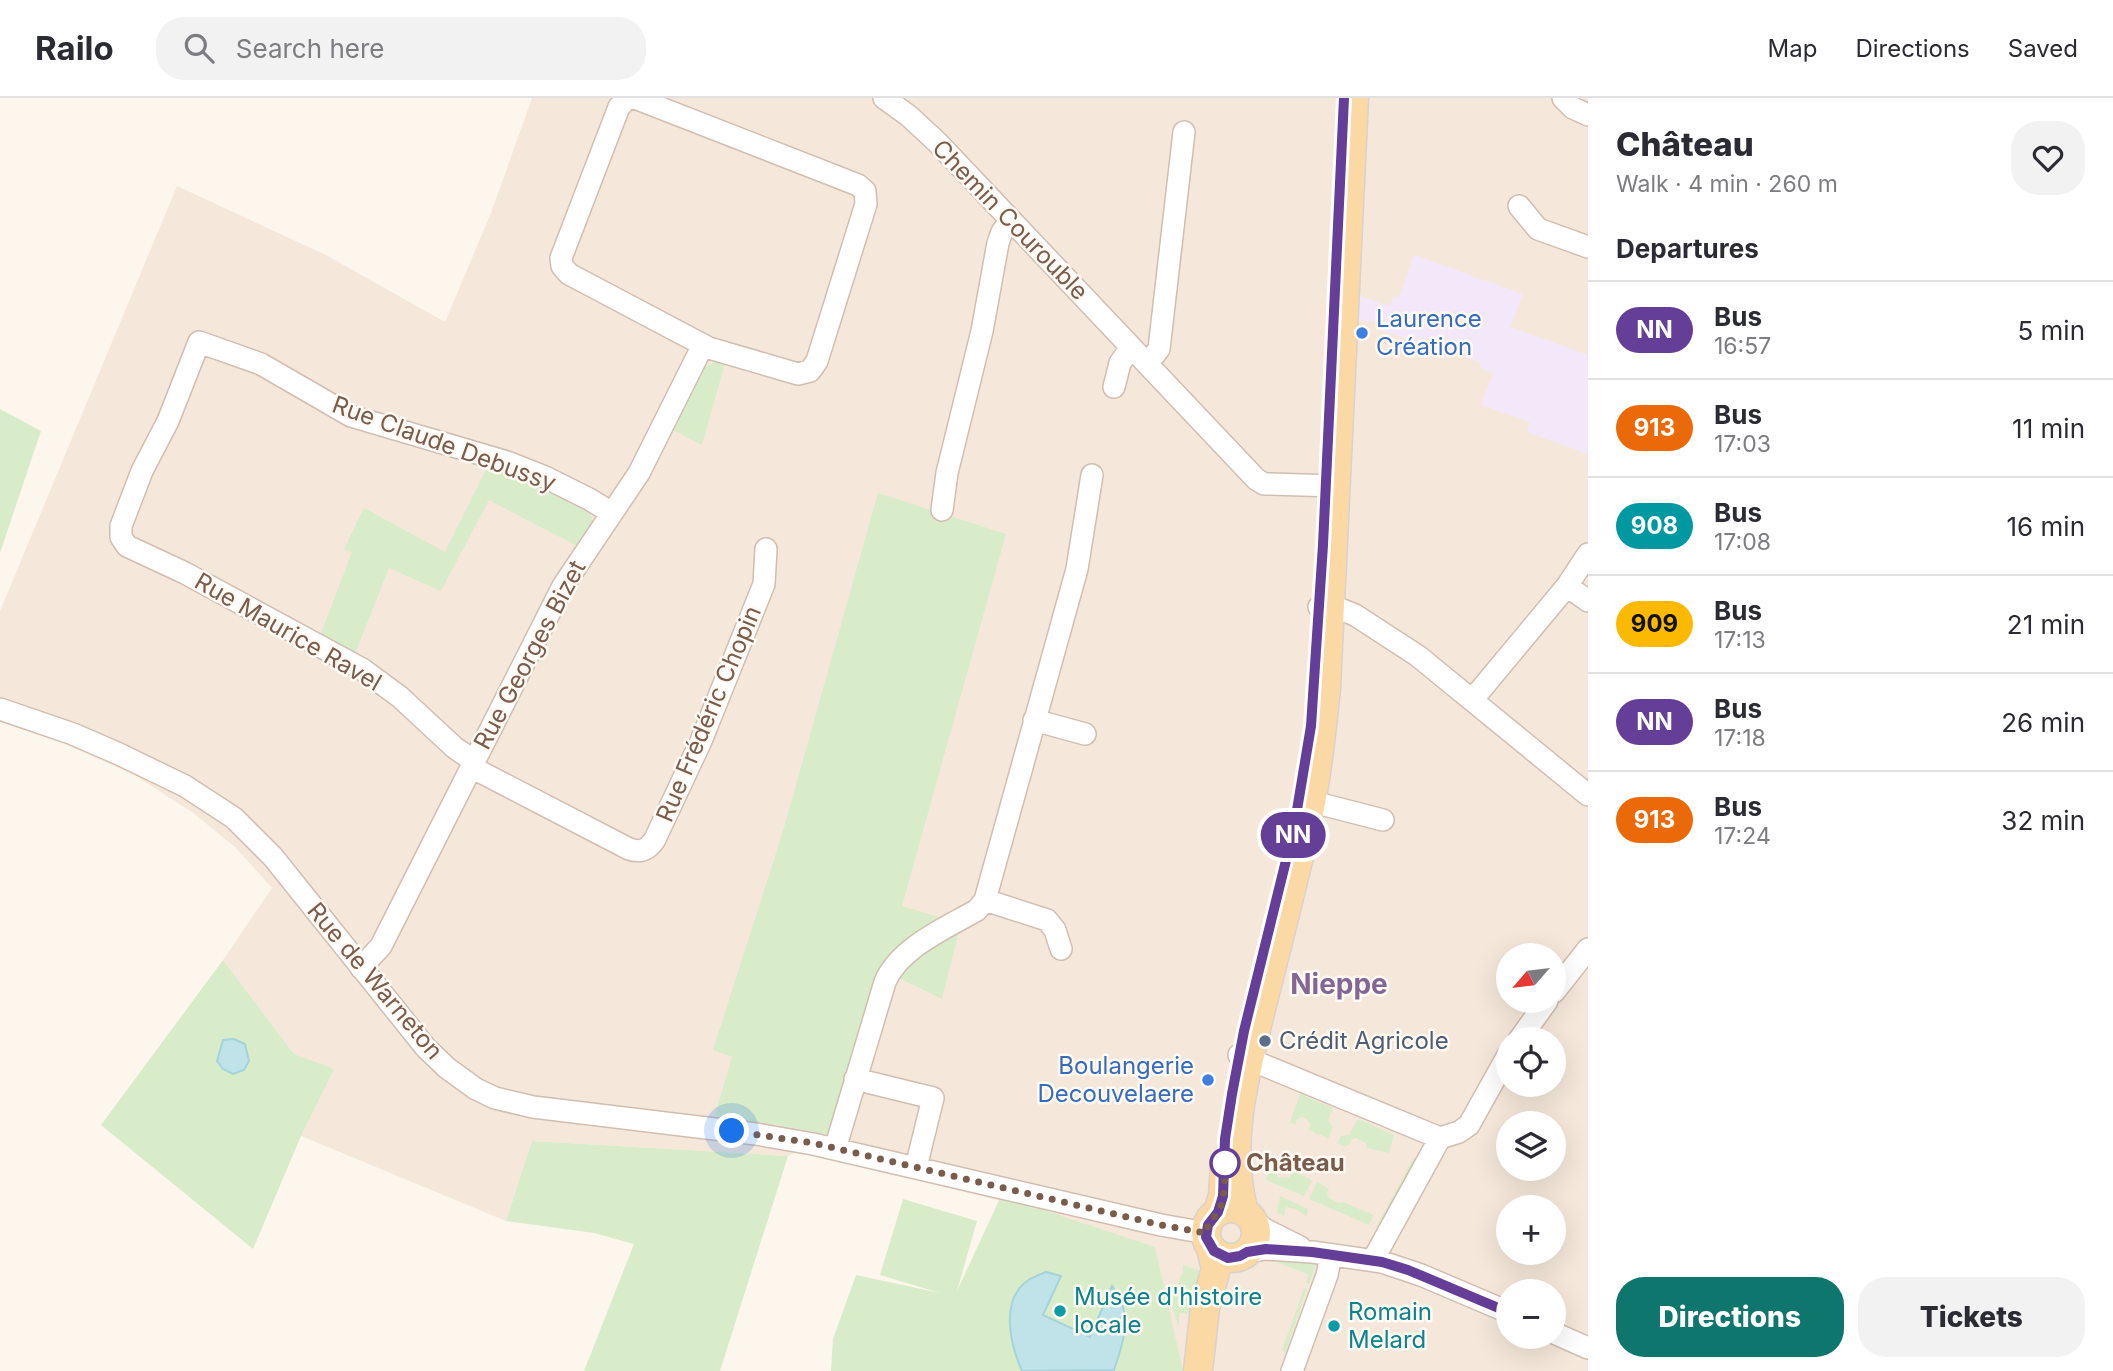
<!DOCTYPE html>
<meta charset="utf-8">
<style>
:root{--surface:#fff;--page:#f2f2f3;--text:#2b2b33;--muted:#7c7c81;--line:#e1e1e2;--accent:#0f766e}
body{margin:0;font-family:Inter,sans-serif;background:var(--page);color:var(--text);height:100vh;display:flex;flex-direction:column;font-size:26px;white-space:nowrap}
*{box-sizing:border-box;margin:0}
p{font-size:23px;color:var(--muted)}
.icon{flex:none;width:38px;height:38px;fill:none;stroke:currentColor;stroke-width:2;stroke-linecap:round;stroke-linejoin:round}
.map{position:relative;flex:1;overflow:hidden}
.sheet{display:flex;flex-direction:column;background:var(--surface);width:525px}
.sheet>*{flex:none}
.badge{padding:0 14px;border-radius:23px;font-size:24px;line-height:46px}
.needle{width:46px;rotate:242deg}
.buttons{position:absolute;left:1496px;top:845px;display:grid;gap:14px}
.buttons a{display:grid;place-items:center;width:70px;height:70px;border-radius:50%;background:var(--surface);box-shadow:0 7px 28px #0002;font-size:35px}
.you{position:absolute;width:35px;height:35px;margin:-18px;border:5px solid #fff;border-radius:50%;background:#1a73e8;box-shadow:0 0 0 10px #1a73e833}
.map>.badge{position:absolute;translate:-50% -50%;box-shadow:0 0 0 4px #fff}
h2{padding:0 28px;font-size:26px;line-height:63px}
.round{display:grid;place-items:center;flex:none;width:74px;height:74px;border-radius:28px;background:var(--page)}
.head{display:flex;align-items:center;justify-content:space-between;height:119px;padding:0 28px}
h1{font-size:33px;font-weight:800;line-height:52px}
.cta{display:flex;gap:14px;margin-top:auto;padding:14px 28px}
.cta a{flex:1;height:80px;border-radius:28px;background:var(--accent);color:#fff;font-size:28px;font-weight:800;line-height:80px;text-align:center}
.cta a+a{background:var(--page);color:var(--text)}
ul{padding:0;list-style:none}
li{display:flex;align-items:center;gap:21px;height:98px;padding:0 28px;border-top:2px solid var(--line)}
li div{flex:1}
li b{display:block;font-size:26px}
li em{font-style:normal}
li .badge{min-width:77px;font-weight:700;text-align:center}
header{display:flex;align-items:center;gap:42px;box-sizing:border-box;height:98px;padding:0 35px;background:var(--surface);border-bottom:2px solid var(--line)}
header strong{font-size:33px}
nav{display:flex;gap:38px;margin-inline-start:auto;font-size:24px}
.search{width:490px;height:63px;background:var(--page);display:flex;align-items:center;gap:18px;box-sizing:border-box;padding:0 24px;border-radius:28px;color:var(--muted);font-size:26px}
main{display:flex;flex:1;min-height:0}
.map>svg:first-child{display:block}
</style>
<header>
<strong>Railo</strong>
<div class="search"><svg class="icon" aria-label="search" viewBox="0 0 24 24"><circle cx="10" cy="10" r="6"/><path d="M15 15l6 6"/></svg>Search here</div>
<nav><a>Map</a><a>Directions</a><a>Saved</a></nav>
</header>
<main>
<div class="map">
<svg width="1588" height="1273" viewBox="0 0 1588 1273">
<rect width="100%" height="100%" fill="#fdf6ec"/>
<!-- residential -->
<path fill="#f5e8da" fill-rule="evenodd" d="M532,0H1588V1273H1153L1001,1103L800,1053L788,1058L532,1043L506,1123L301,1038L333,971L294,956L223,862L272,790L236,750L192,714L134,677L50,639L0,621V513L177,88L326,157L445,224L491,115ZM1508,858H1554V903H1508ZM1508,942H1554V987H1508ZM1508,1026H1554V1071H1508ZM1508,1110H1554V1155H1508ZM1508,1194H1554V1239H1508Z"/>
<!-- education -->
<path fill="#f3e8fa" d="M1414,157L1523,196L1510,229L1588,257V356L1527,334L1530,324L1481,307L1493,275L1480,270L1481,265L1376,231V224L1358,223L1360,198L1390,208L1394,198L1399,200Z"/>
<!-- green -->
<path fill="#d8ecc9" d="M716,263L725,265L702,347L673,332L702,271Z
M0,311L41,333L0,455Z
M489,366L543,387L588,412C599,426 587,436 577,448L489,402L441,493L389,470L354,558L320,538L352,454L344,451L364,410L445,454Z
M878,395L1006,436L902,808L945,821L904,846L886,861L831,1037L773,1026L714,1020L732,959L713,952L783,733Z
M959,833L942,901L897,879L908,865Z
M223,862L294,956L334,971L301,1038L253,1151L101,1027Z
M1300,996L1333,1010L1328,1022L1333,1029L1328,1041L1320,1036L1318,1037L1308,1031L1311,1028L1307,1021L1302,1019L1297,1021L1295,1027L1290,1024Z
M1358,1021L1394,1037L1389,1055L1367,1050L1366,1045L1355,1040L1351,1042L1349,1047H1346L1345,1049L1339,1046L1338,1044L1341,1038L1349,1037Z
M532,1043L788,1058L720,1273H584L634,1146L594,1135L506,1123Z
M1414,1059L1419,1062L1382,1134L1376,1129Z
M1271,1066L1278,1067L1275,1073L1278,1080L1282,1079L1283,1081L1284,1079L1289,1080L1291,1074L1293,1073L1310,1081L1312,1083L1304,1098L1266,1082Z
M1317,1084L1329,1091L1327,1096L1329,1100L1339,1105L1343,1104L1374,1117L1369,1127L1309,1101Z
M1001,1098L1155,1149L1183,1273H831L833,1241L856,1177L940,1195L880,1177L903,1101L977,1123L957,1193Z
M1280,1098L1308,1111L1307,1119L1296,1111L1286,1109L1284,1118L1277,1114Z
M1280,1160L1316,1166L1309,1186L1306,1185L1308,1176L1278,1165Z
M1183,1167L1199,1172L1195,1216L1180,1215L1178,1227L1165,1186L1177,1190L1180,1178L1183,1176Z
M1304,1190L1307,1191L1285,1255L1282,1252Z"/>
<!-- water -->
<path fill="#bfe3e8" stroke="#a5d3da" stroke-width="2" d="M234,941L245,946L249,963L244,972L233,976L223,971L217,963L223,942Z
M1046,1174L1061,1178L1043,1217L1090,1239L1112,1188C1134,1215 1124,1243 1114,1272L1022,1273C1010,1246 999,1200 1030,1181C1035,1178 1041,1176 1046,1174Z"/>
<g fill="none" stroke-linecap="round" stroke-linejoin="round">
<!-- minor casing -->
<g stroke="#d1beb0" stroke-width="24">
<path id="minor" d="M632,0L626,2L619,9L561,160L562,168L569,176L709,250L798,276L810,273L817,263L866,106L865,93L858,87L635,0
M884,0L909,18L938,45L1256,381L1264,386H1270L1335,388
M1563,0L1573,10L1588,17
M1519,108L1538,131L1588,149
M1147,266L1159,251L1184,34
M1114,289L1120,265L1131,249
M942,412L947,375L982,233L998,145L1002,134L1011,122
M1567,488L1588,503
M1319,509L1340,511L1355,517L1418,558L1588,697
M1473,601L1567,488L1588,456
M0,611L73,636L119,656L185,688L234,720L273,759L426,950L447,970L476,991L495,1000L533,1009L756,1036L813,1046L1161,1127L1206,1135
M1034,622L1085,636
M474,663L455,650L400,599L362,571L185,475L127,448L121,439V428L142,373L168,323L199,244L261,266L351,318L507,364L545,379L589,401L612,415
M471,669L629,751C641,755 648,752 655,741L701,643L764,486L766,451
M1317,705L1383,722
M985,802L1047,822L1055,832L1061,851
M361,870L381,848L563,488L639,375L703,247
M1554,894L1588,851
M1519,942L1547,903
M1239,957L1440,1040
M855,981L933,1000L916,1069
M1440,1040L1459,1034L1469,1027L1508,957
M835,1051L885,884C899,850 946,830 977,812L985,802L1077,471L1092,377
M1253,1124L1266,1132L1300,1149
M1247,1154L1266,1151L1312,1154L1382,1164L1421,1177L1508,1214
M1373,1162L1440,1040
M1554,1235L1588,1250
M1292,1273L1327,1177L1331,1157"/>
</g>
<!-- major casing -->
<g stroke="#dad1cd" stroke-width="31">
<path id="major" d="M1206 1135a25 25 0 1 1 50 0a25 25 0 1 1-50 0Z
M1218,1114L1223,1098L1225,1067
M1244,1114C1224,1044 1247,968 1264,899C1278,844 1292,789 1305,733C1316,686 1321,638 1326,590L1354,0
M1198,1273L1205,1210L1216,1171L1211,1150"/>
</g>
<!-- minor -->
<use href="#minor" stroke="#fff" stroke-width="21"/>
<!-- major -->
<use href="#major" stroke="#fbd9a5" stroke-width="28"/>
</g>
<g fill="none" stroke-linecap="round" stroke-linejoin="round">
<!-- line casing -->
<g stroke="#fff" stroke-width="16">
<path id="line" d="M1344,0L1323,447L1311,628L1294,730L1244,933L1232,996L1225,1041L1223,1098L1218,1114L1208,1127L1206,1139L1214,1153L1228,1160L1240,1158L1247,1154L1266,1151L1312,1154L1382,1164L1408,1172L1508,1214"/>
</g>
<!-- line -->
<use href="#line" stroke="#643e97" stroke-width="10"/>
<!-- walk -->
<path stroke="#7a5c4d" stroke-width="7" stroke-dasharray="0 12.6" d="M732,1033L813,1045L1161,1127L1206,1135C1208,1123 1215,1120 1220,1110C1226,1096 1224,1079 1225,1065"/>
</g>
<!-- markers -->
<g fill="#3f7fe0" stroke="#fffaf3" stroke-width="2.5">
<circle cx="1362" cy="235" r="7"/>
<circle cx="1208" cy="982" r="7"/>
</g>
<circle fill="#5c6f8a" stroke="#fffaf3" stroke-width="2.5" cx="1265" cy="943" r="7"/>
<circle fill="#fff" stroke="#643e97" stroke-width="3.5" cx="1225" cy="1065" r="14"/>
<g fill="#0f9aa8" stroke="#fffaf3" stroke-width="2.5">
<circle cx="1060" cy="1213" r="7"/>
<circle cx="1334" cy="1228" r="7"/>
</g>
<g text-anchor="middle" stroke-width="5" stroke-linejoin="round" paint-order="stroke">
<!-- street labels -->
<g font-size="24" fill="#7a5c4d" stroke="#fffaf3">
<text transform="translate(1010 122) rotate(46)" y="8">Chemin Courouble</text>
<text transform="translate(444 346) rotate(20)" y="8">Rue Claude Debussy</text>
<text transform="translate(288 534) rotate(30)" y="8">Rue Maurice Ravel</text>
<text transform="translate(530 557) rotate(-62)" y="8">Rue Georges Bizet</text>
<text transform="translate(709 616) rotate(-67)" y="8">Rue Frédéric Chopin</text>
<text transform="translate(375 883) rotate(50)" y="8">Rue de Warneton</text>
</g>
<!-- shop labels -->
<g font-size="24" fill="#366cbe" stroke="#fffaf3" text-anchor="start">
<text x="1376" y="229">Laurence<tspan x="1376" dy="28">Création</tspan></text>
<text x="1194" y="976" text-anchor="end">Boulangerie<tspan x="1194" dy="28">Decouvelaere</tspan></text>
</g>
<!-- service labels -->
<g font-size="24" fill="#4e5e75" stroke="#fffaf3" text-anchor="start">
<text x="1279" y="951">Crédit Agricole</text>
</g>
<!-- stop labels -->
<g font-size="24" font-weight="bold" fill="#7a5c4d" stroke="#fffaf3" text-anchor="start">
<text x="1246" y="1073">Château</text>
</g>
<!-- culture labels -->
<g font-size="24" fill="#0d838f" stroke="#fffaf3" text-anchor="start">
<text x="1074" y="1207">Musée d'histoire<tspan x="1074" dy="28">locale</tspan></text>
<text x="1348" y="1222">Romain<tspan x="1348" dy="28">Melard</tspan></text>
</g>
<!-- quarter labels -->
<g font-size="28" font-weight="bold" fill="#846695" stroke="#fffaf3">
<text x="1339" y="896">Nieppe</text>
</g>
</g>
</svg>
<div class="buttons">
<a><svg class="needle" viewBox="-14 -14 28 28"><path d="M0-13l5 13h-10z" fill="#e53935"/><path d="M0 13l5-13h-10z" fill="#7c7c81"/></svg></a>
<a><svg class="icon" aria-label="locate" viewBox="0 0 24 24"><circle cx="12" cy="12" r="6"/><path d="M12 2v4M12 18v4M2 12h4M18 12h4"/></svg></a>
<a><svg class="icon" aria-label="layers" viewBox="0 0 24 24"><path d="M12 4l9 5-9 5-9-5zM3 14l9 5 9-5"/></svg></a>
<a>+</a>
<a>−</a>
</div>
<div class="you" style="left:732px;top:1033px"></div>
<b class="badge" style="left:1293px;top:737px;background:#643e97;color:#fff">NN</b>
</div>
<section class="sheet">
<div class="head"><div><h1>Château</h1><p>Walk · 4 min · 260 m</p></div><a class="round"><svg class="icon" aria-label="heart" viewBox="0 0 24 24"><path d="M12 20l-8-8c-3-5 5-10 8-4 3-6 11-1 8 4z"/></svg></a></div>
<h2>Departures</h2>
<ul>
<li><span class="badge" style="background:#643e97;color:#fff">NN</span><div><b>Bus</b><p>16:57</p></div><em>5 min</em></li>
<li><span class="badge" style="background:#eb6909;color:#fff">913</span><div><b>Bus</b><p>17:03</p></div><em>11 min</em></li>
<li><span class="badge" style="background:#0099a1;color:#fff">908</span><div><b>Bus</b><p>17:08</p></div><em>16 min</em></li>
<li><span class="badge" style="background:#fbba00;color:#111">909</span><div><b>Bus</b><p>17:13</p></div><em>21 min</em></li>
<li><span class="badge" style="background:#643e97;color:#fff">NN</span><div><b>Bus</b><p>17:18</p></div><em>26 min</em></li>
<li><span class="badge" style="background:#eb6909;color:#fff">913</span><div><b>Bus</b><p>17:24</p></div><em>32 min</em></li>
</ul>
<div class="cta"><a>Directions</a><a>Tickets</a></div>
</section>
</main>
